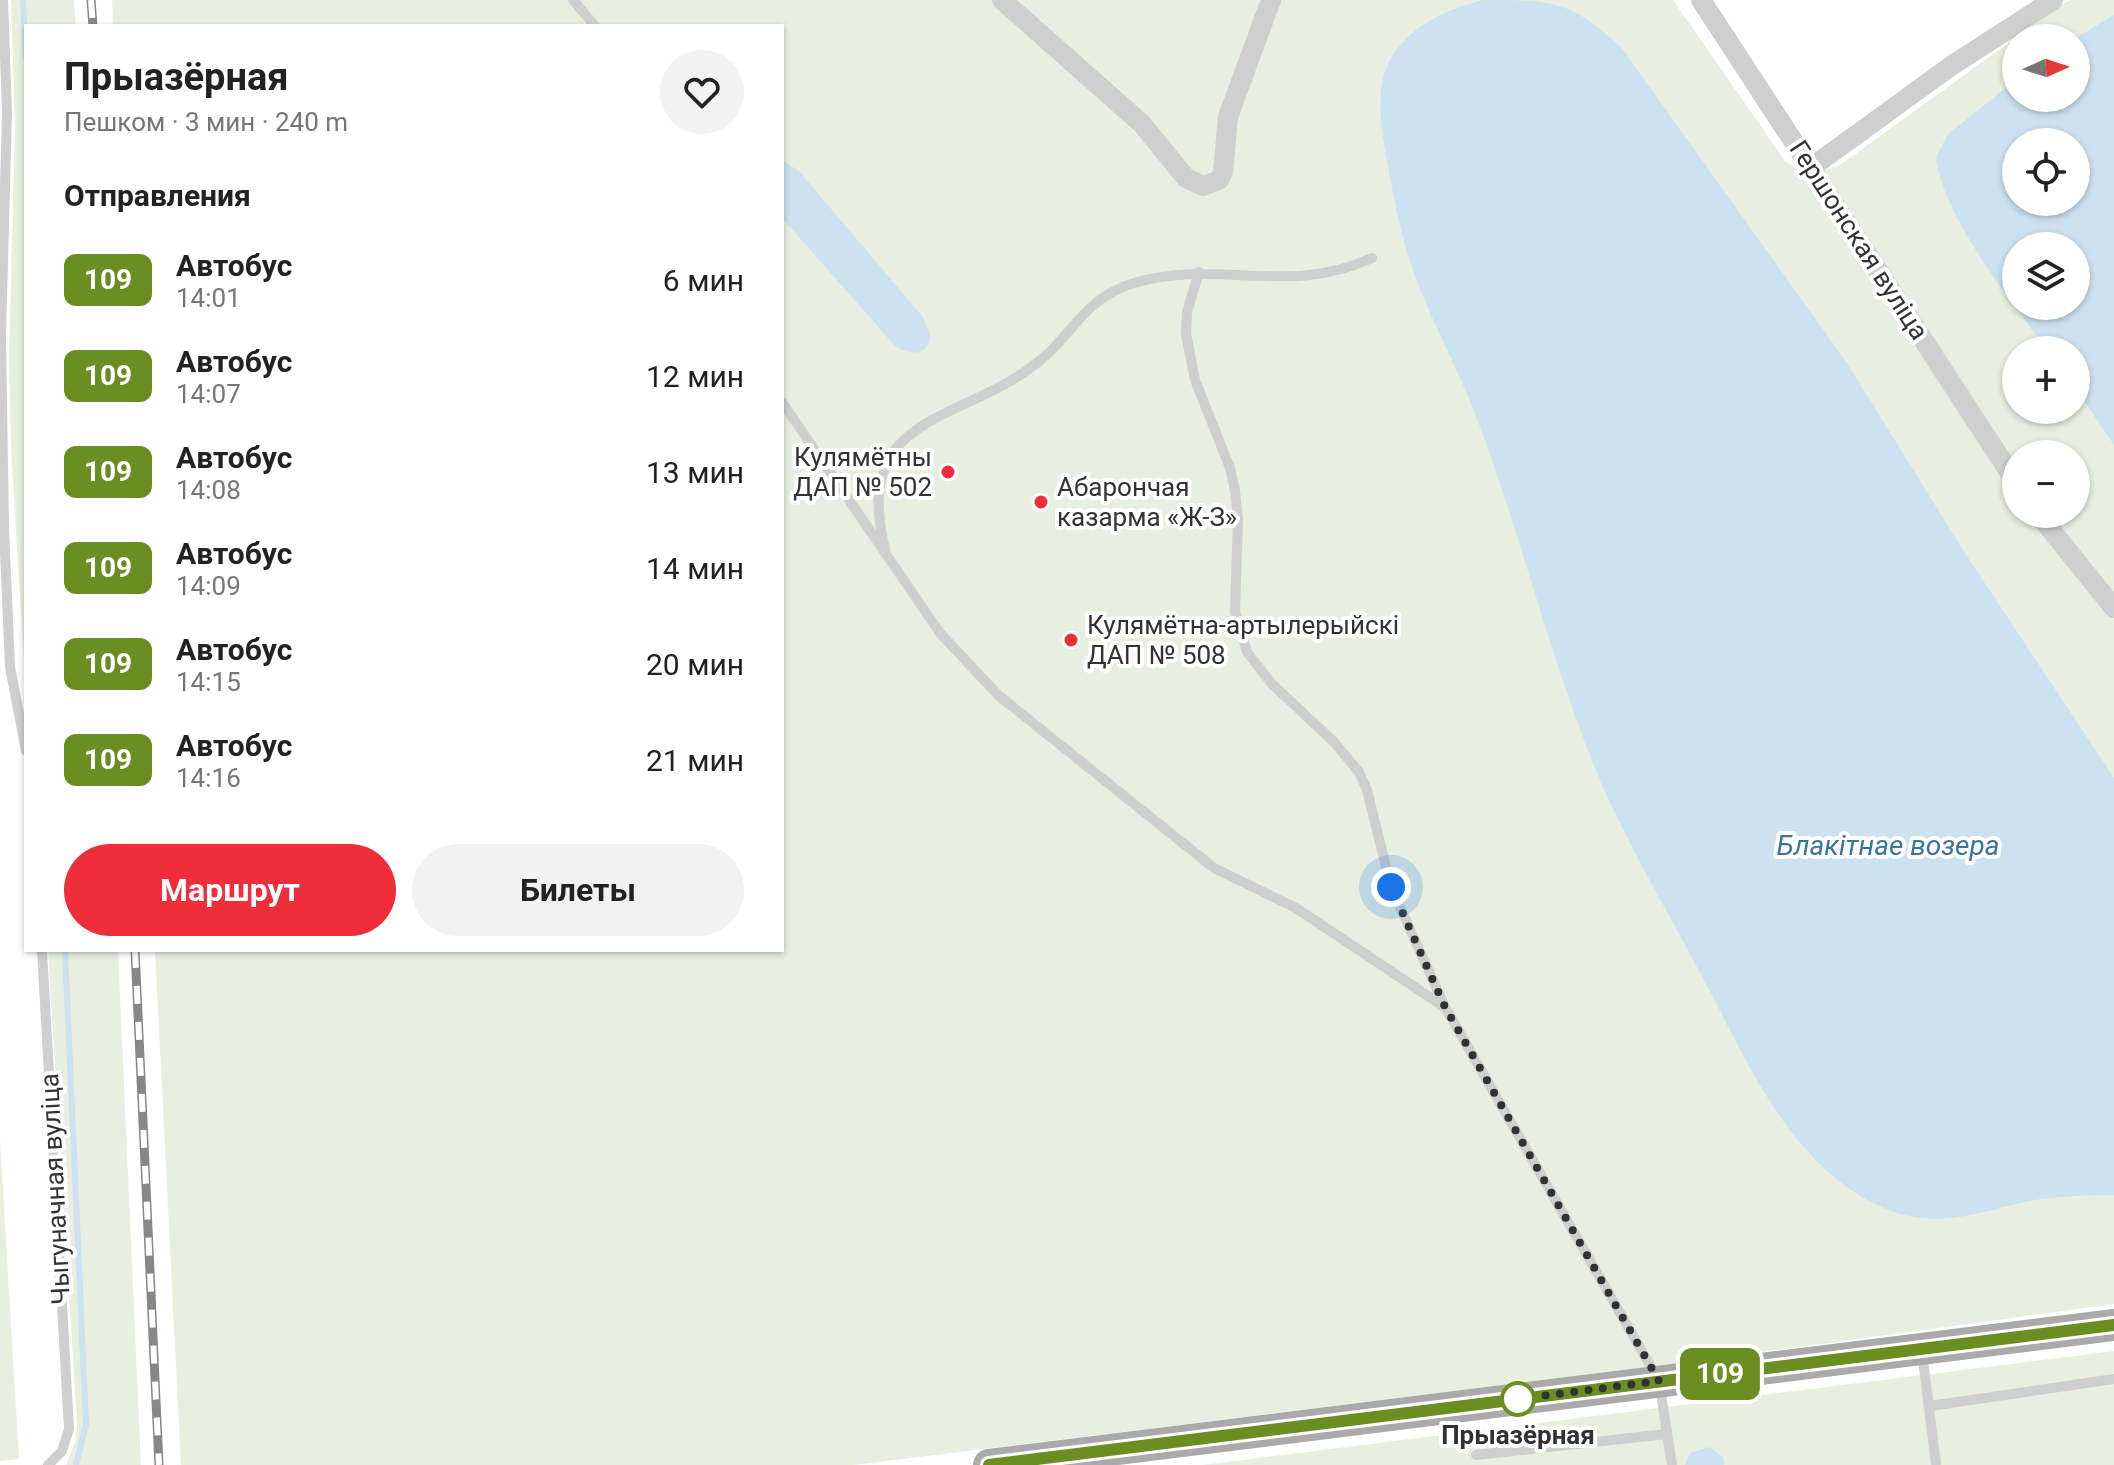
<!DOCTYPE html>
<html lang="ru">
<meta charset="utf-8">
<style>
:root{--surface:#fff;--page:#f2f2f2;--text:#222;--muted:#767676;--accent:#f02d3b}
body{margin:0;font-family:Roboto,sans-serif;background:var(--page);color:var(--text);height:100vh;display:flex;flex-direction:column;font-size:30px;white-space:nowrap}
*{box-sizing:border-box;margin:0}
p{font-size:26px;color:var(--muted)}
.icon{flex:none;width:44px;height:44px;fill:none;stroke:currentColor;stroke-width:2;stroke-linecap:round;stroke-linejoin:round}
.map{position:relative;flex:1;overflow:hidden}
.sheet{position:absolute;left:24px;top:24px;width:760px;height:928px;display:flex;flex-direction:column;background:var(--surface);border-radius:0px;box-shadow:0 2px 6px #0004}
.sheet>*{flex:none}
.badge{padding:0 16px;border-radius:12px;font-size:28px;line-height:52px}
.needle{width:52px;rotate:87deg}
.fabs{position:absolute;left:2002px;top:24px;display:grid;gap:16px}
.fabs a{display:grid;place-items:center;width:88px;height:88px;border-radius:50%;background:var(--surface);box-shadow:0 2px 6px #0004;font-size:40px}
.you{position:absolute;width:40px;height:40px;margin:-20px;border:6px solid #fff;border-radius:50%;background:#1a73e8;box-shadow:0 0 0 12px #1a73e833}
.map>.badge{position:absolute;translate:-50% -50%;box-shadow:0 0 0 4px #fff}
h2{padding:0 40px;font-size:30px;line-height:72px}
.round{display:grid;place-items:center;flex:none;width:84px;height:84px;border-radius:42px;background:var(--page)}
.head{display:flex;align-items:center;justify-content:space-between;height:136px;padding:0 40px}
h1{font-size:38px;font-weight:700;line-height:60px}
.button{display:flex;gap:16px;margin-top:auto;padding:16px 40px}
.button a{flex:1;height:92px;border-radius:48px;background:var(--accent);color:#fff;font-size:32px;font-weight:700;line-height:92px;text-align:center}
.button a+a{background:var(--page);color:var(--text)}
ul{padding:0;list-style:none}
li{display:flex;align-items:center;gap:24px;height:96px;padding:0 40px}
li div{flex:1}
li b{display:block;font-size:30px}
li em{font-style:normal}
li .badge{min-width:88px;font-weight:700;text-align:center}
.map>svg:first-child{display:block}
</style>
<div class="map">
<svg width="2114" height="1465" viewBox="0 0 2114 1465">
<rect width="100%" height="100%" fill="#fff"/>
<!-- green -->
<path fill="#e8efe0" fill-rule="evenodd" d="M11,0H74L76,26H26V693L11,449L9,355L15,127Z
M112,0H1673L1785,161L1807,175L1840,165L2061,5L2071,0H2114V1304L1667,1365L854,1465H181L155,950H782V26H113ZM2016,38H2076V98H2016ZM2016,142H2076V202H2016ZM2016,246H2076V306H2016ZM2016,350H2076V410H2016ZM2016,454H2076V514H2016Z
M48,950H118L141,1465H66L76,1440L77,1423Z
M0,1139L19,1459L0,1461Z
M2114,1351V1465H1202Z"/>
<!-- water -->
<path fill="#cce2f0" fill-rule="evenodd" d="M1483,0C1553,0 1569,0 1621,47L1847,363L1963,550L2114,778V1195C2090,1195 2064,1196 2041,1199C1979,1209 1938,1236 1873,1203C1790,1161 1748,1064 1707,986C1671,916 1624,840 1595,768C1548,651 1519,528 1474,411C1456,365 1432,322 1415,276C1402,240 1394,202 1388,165C1383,140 1379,117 1381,92C1386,37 1436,12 1483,0Z
M2114,15V445L2076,389V350H2047C2012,303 1942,215 1936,157L1948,134L2016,80V98H2076V38ZM2016,142H2076V202H2016ZM2016,246H2076V306H2016Z
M782,161L798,170L923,317L931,338C924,357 911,355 895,346L782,218Z
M1710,1447L1723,1457L1724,1465H1685L1690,1453Z"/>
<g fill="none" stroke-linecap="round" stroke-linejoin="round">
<!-- stream -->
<path stroke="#cce2f0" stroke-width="6" d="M23,0L26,59
M65,950L86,1425L76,1465"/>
<!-- service -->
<path stroke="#cfcfcf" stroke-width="10" d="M3,0L7,112L1,336L4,529L10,667L26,751
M573,0L595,26
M1199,272L1187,312L1186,334L1195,380L1230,468L1235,491L1238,519L1235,612L1247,652L1272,684L1334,742L1359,772L1367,790L1391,887L1445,1007L1659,1381L1672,1465
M782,402L940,633L998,695L1214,868L1296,908L1443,1006
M885,549C850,409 967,424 1043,358C1076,329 1087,297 1134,283C1220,258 1287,297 1372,258
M42,950L69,1429L62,1451L48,1465
M1922,1352L1936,1465
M1930,1406L2114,1379
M1476,1455L1667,1434"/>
<!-- minor -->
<path stroke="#cfcfcf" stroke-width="20" d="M1002,0L1142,124L1186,178L1203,186L1219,180L1223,172L1228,117L1271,0
M1701,0L2016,482
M1812,167L1951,66L2053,0
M2038,514L2114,608"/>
<!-- primary -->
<path stroke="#aaa" stroke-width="32" d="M989,1465L2114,1325"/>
<!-- rail casing -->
<g stroke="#878787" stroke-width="9">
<path id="rail" d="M91,0L93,26
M135,950L159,1465"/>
</g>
<!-- rail -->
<use href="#rail" stroke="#fff" stroke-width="6" stroke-dasharray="18" stroke-linecap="butt"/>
</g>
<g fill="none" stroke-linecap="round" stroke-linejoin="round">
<!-- line casing -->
<g stroke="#fff" stroke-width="18">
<path id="line" d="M989,1465L2114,1325"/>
</g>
<!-- line -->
<use href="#line" stroke="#6b8e23" stroke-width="12"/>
<!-- walk -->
<path stroke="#323232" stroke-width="8" stroke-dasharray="0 14.4" d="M1391,887L1445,1007L1659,1381L1518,1399"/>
</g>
<!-- markers -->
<g fill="#f02d3b" stroke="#fff" stroke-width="3">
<circle cx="948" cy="472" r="8"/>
<circle cx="1041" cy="502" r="8"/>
<circle cx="1071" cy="640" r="8"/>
</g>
<circle fill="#fff" stroke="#6b8e23" stroke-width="4" cx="1518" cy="1399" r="16"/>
<g text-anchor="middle" stroke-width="8" stroke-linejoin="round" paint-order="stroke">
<!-- street labels -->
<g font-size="26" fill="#323232" stroke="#fff">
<text transform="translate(1859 240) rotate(57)" y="9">Гершонская вуліца</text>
<text transform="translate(55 1189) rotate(-93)" y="9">Чыгуначная вуліца</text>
</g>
<!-- poi labels -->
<g font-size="26" fill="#323232" stroke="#fff" text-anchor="start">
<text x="932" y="466" text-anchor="end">Кулямётны<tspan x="932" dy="30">ДАП № 502</tspan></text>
<text x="1057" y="496">Абарончая<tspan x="1057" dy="30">казарма «Ж-З»</tspan></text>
<text x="1087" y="634">Кулямётна-артылерыйскі<tspan x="1087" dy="30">ДАП № 508</tspan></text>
</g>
<!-- stop labels -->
<g font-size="26" font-weight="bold" fill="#323232" stroke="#fff">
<text x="1518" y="1444">Прыазёрная</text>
</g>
<!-- water labels -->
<g font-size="28" font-style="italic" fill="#39759b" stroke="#fff">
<text x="1888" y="855">Блакітнае возера</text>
</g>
</g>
</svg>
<div class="fabs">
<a><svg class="needle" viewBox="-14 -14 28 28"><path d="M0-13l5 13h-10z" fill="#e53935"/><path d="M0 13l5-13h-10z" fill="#767676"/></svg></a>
<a><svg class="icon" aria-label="locate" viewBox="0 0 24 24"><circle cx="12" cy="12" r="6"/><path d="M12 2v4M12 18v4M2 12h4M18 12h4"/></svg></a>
<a><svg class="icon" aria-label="layers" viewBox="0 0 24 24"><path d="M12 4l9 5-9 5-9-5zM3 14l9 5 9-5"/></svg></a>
<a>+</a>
<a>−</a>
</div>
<div class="you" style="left:1391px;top:887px"></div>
<b class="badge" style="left:1720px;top:1374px;background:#6b8e23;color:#fff">109</b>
<section class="sheet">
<div class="head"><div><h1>Прыазёрная</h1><p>Пешком · 3 мин · 240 m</p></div><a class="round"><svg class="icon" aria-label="heart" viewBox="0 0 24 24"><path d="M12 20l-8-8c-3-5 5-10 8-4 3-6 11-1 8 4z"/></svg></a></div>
<h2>Отправления</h2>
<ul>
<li><span class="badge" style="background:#6b8e23;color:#fff">109</span><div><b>Автобус</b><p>14:01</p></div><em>6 мин</em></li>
<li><span class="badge" style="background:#6b8e23;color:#fff">109</span><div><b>Автобус</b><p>14:07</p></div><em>12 мин</em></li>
<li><span class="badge" style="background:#6b8e23;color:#fff">109</span><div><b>Автобус</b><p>14:08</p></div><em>13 мин</em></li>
<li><span class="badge" style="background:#6b8e23;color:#fff">109</span><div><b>Автобус</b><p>14:09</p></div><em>14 мин</em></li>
<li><span class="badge" style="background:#6b8e23;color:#fff">109</span><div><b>Автобус</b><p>14:15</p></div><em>20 мин</em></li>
<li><span class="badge" style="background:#6b8e23;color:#fff">109</span><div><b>Автобус</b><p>14:16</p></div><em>21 мин</em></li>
</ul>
<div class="button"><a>Маршрут</a><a>Билеты</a></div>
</section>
</div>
